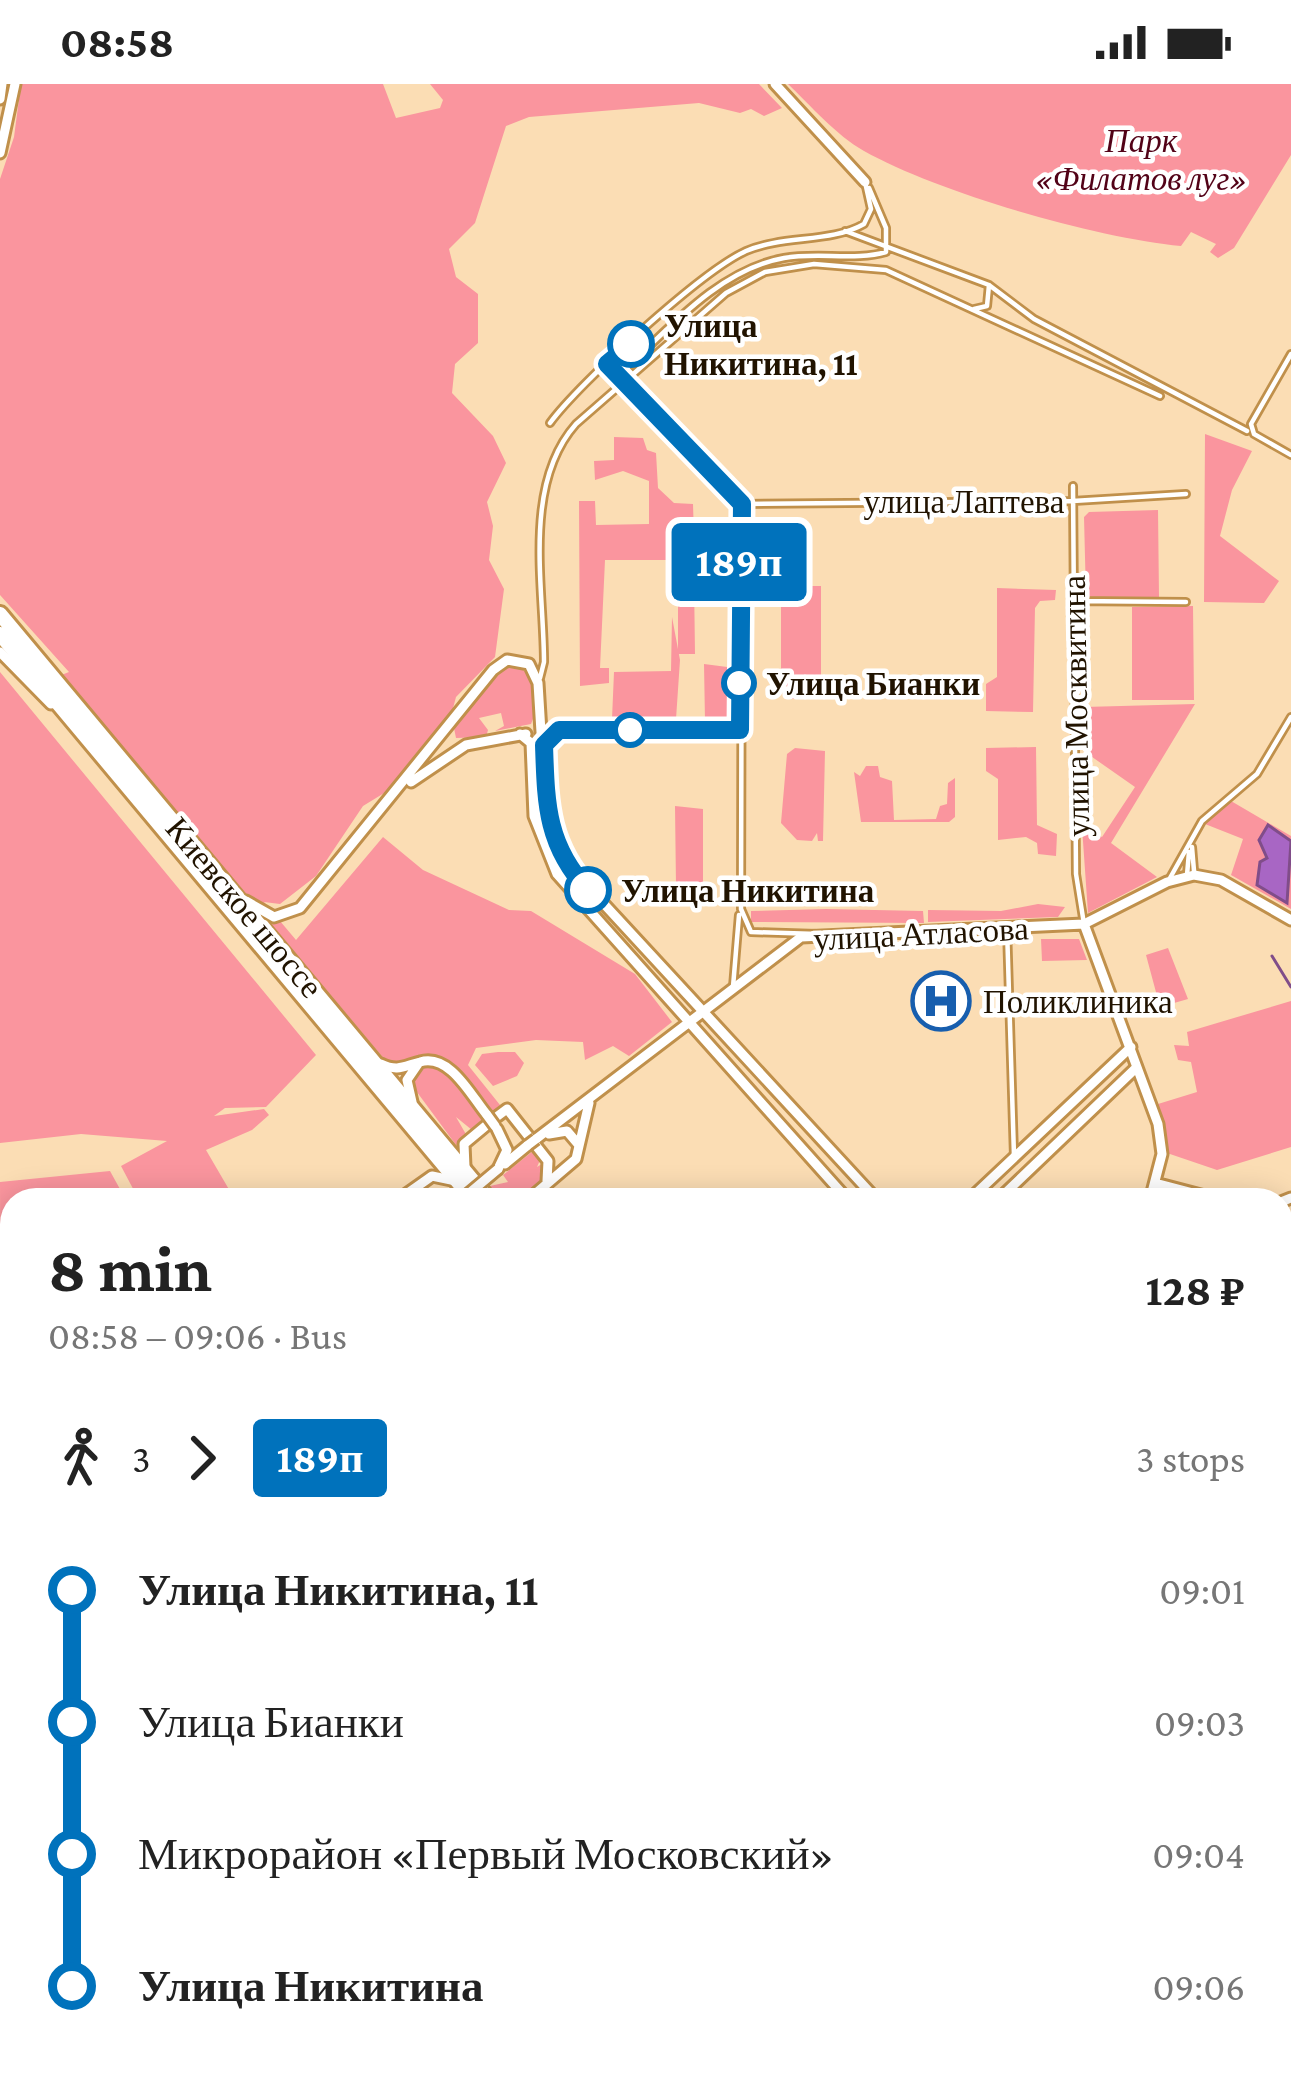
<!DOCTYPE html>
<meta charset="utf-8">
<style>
:root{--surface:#fff;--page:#f6f6f6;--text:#222;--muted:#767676}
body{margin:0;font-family:"Crimson Pro",serif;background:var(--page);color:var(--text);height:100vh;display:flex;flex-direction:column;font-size:45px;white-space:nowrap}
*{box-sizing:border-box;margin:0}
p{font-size:39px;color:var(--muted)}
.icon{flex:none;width:66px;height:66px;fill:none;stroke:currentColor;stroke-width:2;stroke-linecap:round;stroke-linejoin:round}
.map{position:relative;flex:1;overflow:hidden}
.drawer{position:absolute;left:0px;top:1104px;width:1293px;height:888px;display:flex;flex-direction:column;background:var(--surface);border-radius:36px 36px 0 0;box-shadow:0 6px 30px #0003}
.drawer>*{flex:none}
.badge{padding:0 24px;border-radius:9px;font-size:42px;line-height:78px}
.map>.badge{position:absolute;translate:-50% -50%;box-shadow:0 0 0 6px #fff}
.legs{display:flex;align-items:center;gap:18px;height:132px;padding:0 48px;font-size:39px}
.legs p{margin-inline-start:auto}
.summary{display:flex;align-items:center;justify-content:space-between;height:204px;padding:0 48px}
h1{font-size:66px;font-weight:700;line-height:90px}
ul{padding:0 48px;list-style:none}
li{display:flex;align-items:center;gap:42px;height:132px;font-size:45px}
li i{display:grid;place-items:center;width:18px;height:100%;margin:0 15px;background:currentColor}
li i::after{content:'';width:30px;height:30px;margin:-15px;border:9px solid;border-radius:50%;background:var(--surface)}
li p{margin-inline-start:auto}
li:first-child i{background:linear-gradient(#0000 50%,currentColor 0)}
li:last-child i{background:linear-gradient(currentColor 50%,#0000 0)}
.status{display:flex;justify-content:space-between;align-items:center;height:84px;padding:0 60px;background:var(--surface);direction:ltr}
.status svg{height:33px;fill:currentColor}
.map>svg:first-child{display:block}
</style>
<div class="status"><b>08:58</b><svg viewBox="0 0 49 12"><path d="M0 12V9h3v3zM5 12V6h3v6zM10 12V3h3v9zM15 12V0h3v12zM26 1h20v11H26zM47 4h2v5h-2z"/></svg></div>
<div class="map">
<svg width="1291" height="1992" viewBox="0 0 1291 1992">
<rect width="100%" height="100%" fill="#fbddb4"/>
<!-- green -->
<path fill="#fa959e" d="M21,0H383L396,34L440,24L443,16L430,0H759L782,24L764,32L751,25L740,29L699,19L529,33L506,42L475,139L449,165L456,193L478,210V259L455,280L452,309L493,352L506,379L487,418L493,442L489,476L504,505L495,573L456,613L452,628L394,703L363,722L316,792L280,820L264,818L296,856L383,753L423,786L509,826L531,827L635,890L672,938L629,972L613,962L585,976L583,958L536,956L476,964L468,981L500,1021L494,1029C476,1018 464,983 442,973C421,964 405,984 385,976L59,592L69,588L0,511V95L14,53Z
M788,0H1291V71L1234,164L1218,174L1210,168L1216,160L1191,148L1181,162C1096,154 939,109 864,67C836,51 811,22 788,0Z
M1205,350L1252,367L1232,406L1220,452L1279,497L1264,519L1204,518Z
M614,353L643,354L647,366L656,369L658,404L674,419L693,420L695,487H673V476H605L600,584H609V599L580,602L579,417H595L596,441L649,440V397L623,387L595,396L594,377L614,376Z
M1158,426L1159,513H1086L1084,433L1089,428Z
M678,495L694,496L695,570H678Z
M795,502H821V615H788L790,606L781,596V516Z
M997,504L1056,506L1055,516L1040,517L1035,524L1033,628L986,627V600L997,593Z
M1193,522L1194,616H1132V523Z
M672,533L680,576L676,635H612L614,588L671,587Z
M516,579L534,596L536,627L531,640L495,647L504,642L501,629L479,634L488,646L486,653L456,654L454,644L500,584Z
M704,580L735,584V631L729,641V636L705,637Z
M0,588L316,971L266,1023L225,1024L214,1032L264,1025L269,1031L252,1046L206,1066L234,1114L249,1108L257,1116H139L121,1082L167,1057L81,1050L0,1059Z
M1195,620L1111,759L1157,793L1088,829L1082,743L1102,753L1135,703L1085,668L1084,623Z
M1036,663L1037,741L1057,750L1056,772L1038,770L1037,759L1026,753L998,756V695L986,687V664Z
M795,664L825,667L823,757H818L817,749L812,757L797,756L781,739L787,670Z
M866,682H878L880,693L892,697L894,736L936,735L940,722L947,720L948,699L955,694V733L949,738H861L854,688L860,692Z
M1231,717L1291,752V825L1231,791L1243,755L1205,740Z
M675,722L703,725V802L688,803L687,797L683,805L676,802Z
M1038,820L1065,823L1058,833L928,838V826L1001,827Z
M826,825L923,827L924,839L751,838V827Z
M1041,855H1079L1087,876L1042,877Z
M1168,864L1188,915L1160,923L1146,871Z
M1291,917V1063L1217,1086L1167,1069L1158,1020L1197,1008L1191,978L1178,976L1174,961L1189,962L1187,948Z
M498,968H515L524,979L517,992L493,1002L475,981L482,970Z
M432,980L450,993L483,1034L472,1046L456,1033L467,1052L459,1065L411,1000L422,982Z
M533,1067L541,1074L537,1083L545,1078L544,1096L520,1116H503L490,1102L508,1098L503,1091Z
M110,1087L126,1116H12V1437L1,1449L0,1098Z
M1281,1330L1291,1349V1736L1281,1733Z
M12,1737V1873L0,1870V1738Z
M1291,1787V1895L1281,1903V1791Z
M0,1877L12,1878V1980H232L255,1991L240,1980H388L406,1992H0Z
M392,1980H703L670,1992H410Z
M721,1980H788L798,1992H688Z
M867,1980H1017L1030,1992H978L960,1982L942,1992H873Z
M1049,1980H1154L1164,1992H1042Z"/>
<!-- water -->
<path fill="#a866c4" stroke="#804d89" stroke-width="3" d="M1268,741L1291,757L1287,819L1257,801L1260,778L1267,774L1259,756Z"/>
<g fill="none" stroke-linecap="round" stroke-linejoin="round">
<!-- stream -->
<path stroke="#804d89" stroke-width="3" d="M1272,872L1291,903
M1039,1980L1048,1992"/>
<!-- river -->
<path stroke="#a866c4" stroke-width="8" d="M1281,1908H1291
M1281,1923L1291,1934
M1281,1964L1291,1953
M1236,1992L1256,1980"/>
<!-- street casing -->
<g stroke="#c0904b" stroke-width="10">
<path id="street" d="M845,147L989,201L1034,235L1247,347
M974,225L987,222L989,201
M1291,270L1251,340L1254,350L1291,371
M609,282L742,420
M618,292C666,248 717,186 784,174C817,168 856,177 886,168V144L869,104
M550,339C579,299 702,187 746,167C783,151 831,159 864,140L871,125L865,98
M1073,402L1076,790L1084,840
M742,420L741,825L751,848L817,850
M742,420L1073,417L1186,410
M1073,517L1186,518
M540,594L544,578C544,503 522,401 576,340L726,209L765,188L814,180L886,186L1160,312
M543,648L739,646
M1192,763L1194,787
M1187,791L1189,768
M1170,794L1202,737L1257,690L1291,633
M1007,844L1014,1072
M733,903L739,831
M1281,1261L1291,1225
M1281,1316L1291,1337
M0,1871L12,1874
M299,1980L323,1992
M355,1980L375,1992
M619,1980L628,1992
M650,1980L660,1992
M510,1989L527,1980
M678,1992L713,1980"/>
</g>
<!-- secondary casing -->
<g stroke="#c0904b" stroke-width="15">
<path id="secondary" d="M775,0L865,98
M0,15L2,0
M0,69L15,0
M0,568L51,620
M520,650L531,659L534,732L557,790L848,1116
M411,698L466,661L526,650
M246,817L274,833L300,824L493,586L507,576L529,580L538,599L546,730L568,781L877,1116
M1084,840L1158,1040L1162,1070L1150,1116
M381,980C398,988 404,982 420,978C450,969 471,1012 487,1031
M412,1018L407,996L418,980
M495,1034L507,1025L548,1077L547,1097
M497,1045L507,1066L498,1085
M549,1050L567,1047L578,1060
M536,1055L801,853L1084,840L1167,798L1194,791L1221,796L1291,836
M505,1080L528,1061
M465,1083L464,1060L488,1040
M1155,1099L1220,1116
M398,1116L432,1092L456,1097
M528,1116L576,1075L589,1019
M969,1116L1131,963
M998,1116L1137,983
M1281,1118L1291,1114
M0,1619L12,1599"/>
</g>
<!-- highway casing -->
<g stroke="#c0904b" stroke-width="20">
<path id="highway" d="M0,530L489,1116
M0,550L473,1116
M1200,1980L1210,1992
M1213,1980L1223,1992"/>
</g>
<!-- street -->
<use href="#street" stroke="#fff" stroke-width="4.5"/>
<!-- secondary -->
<use href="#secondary" stroke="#fff" stroke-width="9"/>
<!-- highway -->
<use href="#highway" stroke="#fff" stroke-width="14"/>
<!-- secondary-bridge casing -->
<g stroke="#c0904b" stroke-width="15" stroke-linecap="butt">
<path id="secondary-bridge" d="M487,1031L495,1042
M528,1061L536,1055
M461,1116L498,1085"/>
</g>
<!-- secondary-bridge -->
<use href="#secondary-bridge" stroke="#fff" stroke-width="9"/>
</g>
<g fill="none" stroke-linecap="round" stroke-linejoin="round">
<!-- line-1 casing -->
<g stroke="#fff" stroke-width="27">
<path id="line-1" d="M588,806C546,761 546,719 544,661L559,646H740L742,420L607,280L631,260"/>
</g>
<!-- line-1 -->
<use href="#line-1" stroke="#0072bc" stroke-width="18"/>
</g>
<!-- icons -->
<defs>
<g id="hospital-ring" transform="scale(3)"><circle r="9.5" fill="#fff" stroke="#175eae" stroke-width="1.5"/><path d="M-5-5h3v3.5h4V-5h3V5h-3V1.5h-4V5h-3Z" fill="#175eae"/></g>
</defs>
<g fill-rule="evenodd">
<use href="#hospital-ring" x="941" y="917"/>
</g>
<!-- markers -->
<g fill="#fff" stroke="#0072bc" stroke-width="6">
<circle cx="631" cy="260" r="21"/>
<circle cx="739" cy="599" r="15"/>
<circle cx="630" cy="646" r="15"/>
<circle cx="588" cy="806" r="21"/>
</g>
<g text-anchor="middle" stroke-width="9" stroke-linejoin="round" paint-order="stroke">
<!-- park labels -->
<g font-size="33" font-style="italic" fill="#520217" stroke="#fff">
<text x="1141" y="68">Парк<tspan x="1141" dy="38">«Филатов луг»</tspan></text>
</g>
<!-- stop labels -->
<g font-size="33" font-weight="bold" fill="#211300" stroke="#fff" text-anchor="start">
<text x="664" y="253">Улица<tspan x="664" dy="38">Никитина, 11</tspan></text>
<text x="766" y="611">Улица Бианки</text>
<text x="621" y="818">Улица Никитина</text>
</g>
<!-- street labels -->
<g font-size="33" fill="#211300" stroke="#fff">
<text x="964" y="429">улица Лаптева</text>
<text transform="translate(1075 622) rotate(-91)" y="12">улица Москвитина</text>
<text transform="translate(245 823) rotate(50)" y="12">Киевское шоссе</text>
<text transform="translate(921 849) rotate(-3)" y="12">улица Атласова</text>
</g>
<!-- poi labels -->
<g font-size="33" fill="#211300" stroke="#fff" text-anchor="start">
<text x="983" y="929">Поликлиника</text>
</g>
</g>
</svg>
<b class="badge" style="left:739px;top:478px;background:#0072bc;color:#fff">189п</b>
<section class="drawer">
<div class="summary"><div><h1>8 min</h1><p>08:58 – 09:06 · Bus</p></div><b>128 ₽</b></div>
<div class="legs"><svg class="icon" aria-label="walk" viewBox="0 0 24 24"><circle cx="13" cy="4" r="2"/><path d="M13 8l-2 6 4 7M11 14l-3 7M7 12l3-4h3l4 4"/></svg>3<svg class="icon" aria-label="forward" viewBox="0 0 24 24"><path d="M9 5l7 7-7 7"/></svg><b class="badge" style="background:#0072bc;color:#fff">189п</b><p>3 stops</p></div>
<ul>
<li><i style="color:#0072bc"></i><b>Улица Никитина, 11</b><p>09:01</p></li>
<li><i style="color:#0072bc"></i><span>Улица Бианки</span><p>09:03</p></li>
<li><i style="color:#0072bc"></i><span>Микрорайон «Первый Московский»</span><p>09:04</p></li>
<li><i style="color:#0072bc"></i><b>Улица Никитина</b><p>09:06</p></li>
</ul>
</section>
</div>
